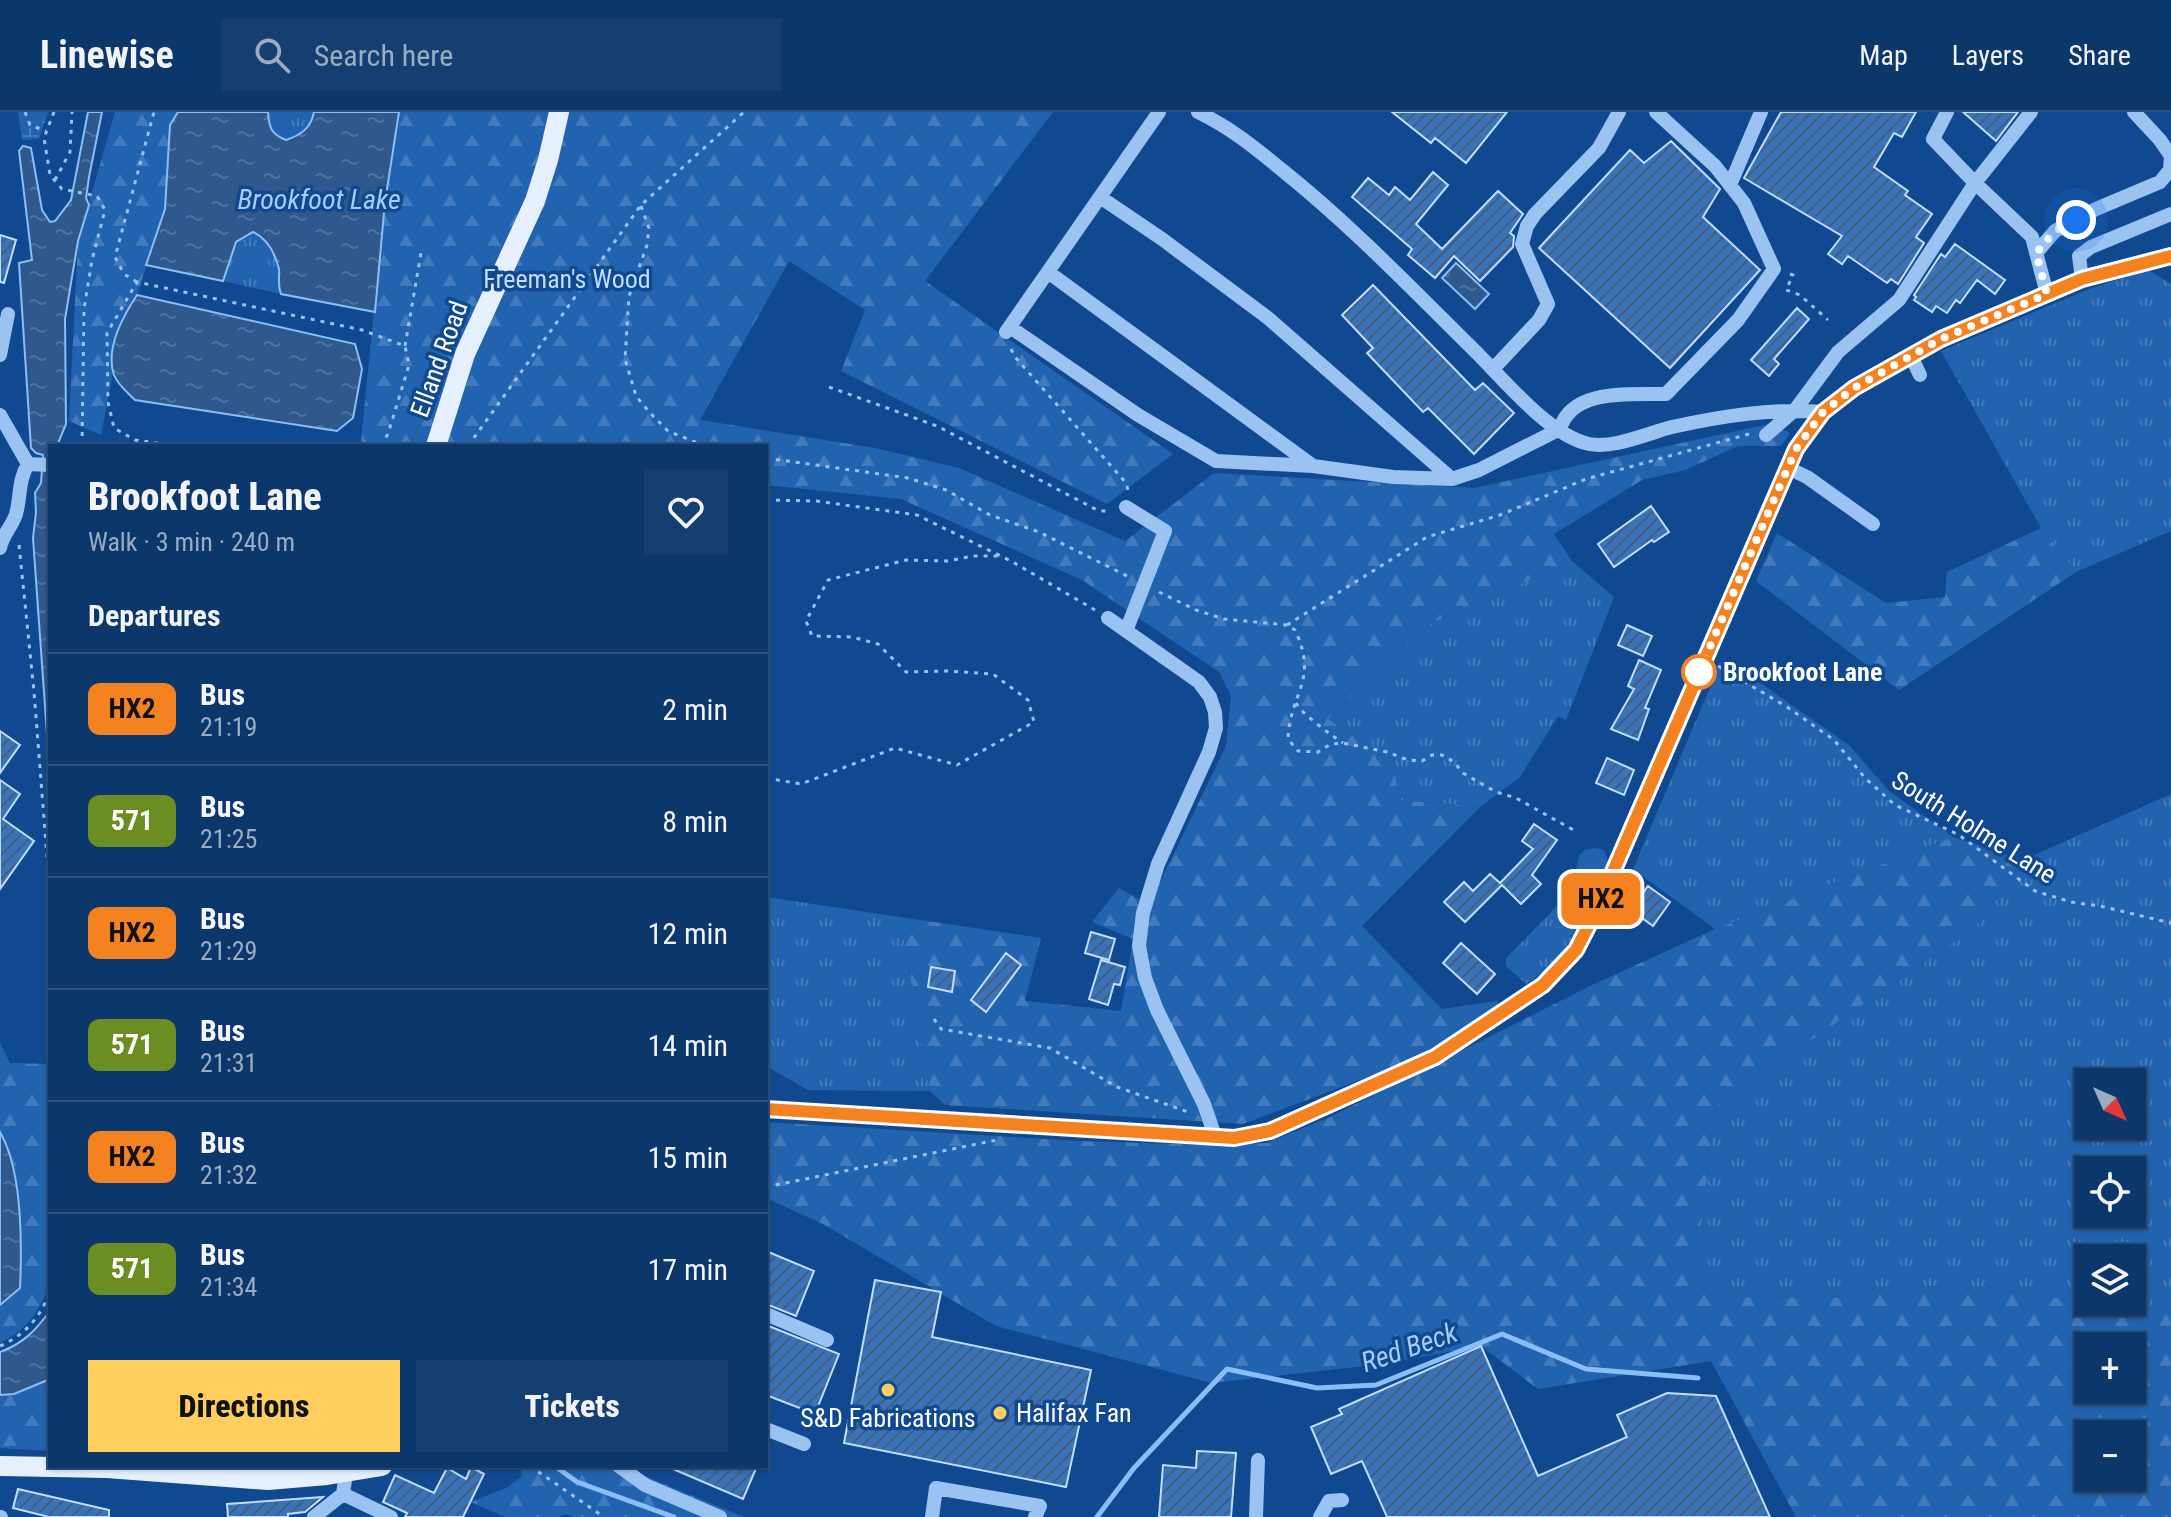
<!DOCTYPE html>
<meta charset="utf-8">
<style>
:root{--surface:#0c376b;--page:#153f71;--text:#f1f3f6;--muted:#9aacc1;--line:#2c517e;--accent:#ffce5c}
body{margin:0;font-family:"Roboto Condensed",sans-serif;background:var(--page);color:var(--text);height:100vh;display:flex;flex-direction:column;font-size:30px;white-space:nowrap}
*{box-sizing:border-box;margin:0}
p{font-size:26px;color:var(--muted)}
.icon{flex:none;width:44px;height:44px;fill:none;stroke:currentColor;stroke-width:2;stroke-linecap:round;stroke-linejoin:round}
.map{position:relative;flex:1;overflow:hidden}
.drawer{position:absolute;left:48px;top:332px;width:720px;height:1024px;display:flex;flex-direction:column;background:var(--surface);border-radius:0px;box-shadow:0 2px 6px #0004,0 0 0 2px var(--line)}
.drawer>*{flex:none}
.badge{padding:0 16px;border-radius:12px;font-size:28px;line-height:52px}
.needle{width:52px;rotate:135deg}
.controls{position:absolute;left:2074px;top:956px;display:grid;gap:16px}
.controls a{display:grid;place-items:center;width:72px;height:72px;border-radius:0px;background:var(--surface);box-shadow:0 2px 6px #0004,0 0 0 2px var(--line);font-size:40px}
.you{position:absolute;width:40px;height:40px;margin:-20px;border:6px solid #fff;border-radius:50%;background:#1a73e8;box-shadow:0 0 0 12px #1a73e833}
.map>.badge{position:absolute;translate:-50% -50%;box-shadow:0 0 0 4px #fff}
h2{padding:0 40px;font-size:30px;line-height:72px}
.round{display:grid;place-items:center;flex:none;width:84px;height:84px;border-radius:0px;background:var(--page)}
.headline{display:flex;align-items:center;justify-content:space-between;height:136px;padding:0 40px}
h1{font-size:38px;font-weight:800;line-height:60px}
.button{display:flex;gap:16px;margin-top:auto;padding:16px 40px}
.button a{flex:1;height:92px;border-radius:0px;background:var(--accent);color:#111;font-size:32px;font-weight:800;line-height:92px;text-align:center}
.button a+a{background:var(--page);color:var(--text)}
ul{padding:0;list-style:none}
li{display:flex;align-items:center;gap:24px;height:112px;padding:0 40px;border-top:2px solid var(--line)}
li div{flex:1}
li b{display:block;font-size:30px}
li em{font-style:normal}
li .badge{min-width:88px;font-weight:700;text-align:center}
header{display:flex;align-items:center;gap:48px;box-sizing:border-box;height:112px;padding:0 40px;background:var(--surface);border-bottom:2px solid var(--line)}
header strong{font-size:38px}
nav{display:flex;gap:44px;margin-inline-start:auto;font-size:28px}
.search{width:560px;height:72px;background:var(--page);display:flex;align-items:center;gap:20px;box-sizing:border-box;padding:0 28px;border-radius:0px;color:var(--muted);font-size:30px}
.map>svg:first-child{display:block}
</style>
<header>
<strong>Linewise</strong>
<div class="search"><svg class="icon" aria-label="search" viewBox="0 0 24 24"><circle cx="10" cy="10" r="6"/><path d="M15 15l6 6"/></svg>Search here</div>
<nav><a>Map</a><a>Layers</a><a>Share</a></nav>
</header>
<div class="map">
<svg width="2171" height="1405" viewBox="0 0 2171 1405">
<defs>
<pattern id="grass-tufts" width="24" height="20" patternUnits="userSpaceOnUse" patternTransform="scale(2)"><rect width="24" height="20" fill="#2263af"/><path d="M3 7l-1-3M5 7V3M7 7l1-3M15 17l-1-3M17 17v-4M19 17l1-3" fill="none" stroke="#437abb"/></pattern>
<pattern id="forest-firs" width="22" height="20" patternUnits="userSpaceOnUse" patternTransform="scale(2)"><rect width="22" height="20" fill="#2263af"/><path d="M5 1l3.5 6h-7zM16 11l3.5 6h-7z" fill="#437abb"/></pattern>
<pattern id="wetland-marsh" width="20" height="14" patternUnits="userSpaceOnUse" patternTransform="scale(2)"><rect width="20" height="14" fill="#2263af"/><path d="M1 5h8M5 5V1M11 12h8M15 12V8" fill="none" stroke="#437abb"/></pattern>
<pattern id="water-ripples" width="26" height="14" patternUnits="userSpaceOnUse" patternTransform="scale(2)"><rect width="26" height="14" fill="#2f598d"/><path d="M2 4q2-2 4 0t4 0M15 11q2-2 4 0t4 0" fill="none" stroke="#4e729e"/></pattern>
<pattern id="building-hatch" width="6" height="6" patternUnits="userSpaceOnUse" patternTransform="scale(2)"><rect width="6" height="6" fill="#3973b9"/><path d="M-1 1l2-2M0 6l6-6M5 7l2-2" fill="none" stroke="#435e7d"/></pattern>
</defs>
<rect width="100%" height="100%" fill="#10498f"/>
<!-- grass -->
<path fill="url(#grass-tufts)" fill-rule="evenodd" d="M268,0H314C311,16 301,23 286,28C271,22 269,16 268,0Z
M253,120C268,127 276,141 279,157C280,166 277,172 281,182L223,169L236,130Z
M2149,158L2171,172V419L2076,460L2041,416L1941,239L2092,176Z
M1572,449L1614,485L1566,608L1558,604L1520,665L1480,695L1399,688L1327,608L1426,514Z
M1723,545L1849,633L1889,679L1953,725L1715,817L1633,757Z
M2171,682V1194L2123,1197L1987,1175L1882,1174L1842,1186L1737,1185L1694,1160L1716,994L1975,815L2023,748ZM2088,970H2132V1014H2088ZM2088,1058H2132V1102H2088ZM2088,1146H2132V1190H2088Z
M1595,736L1604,738L1608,750C1585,802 1576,840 1526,872L1506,854V846L1570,781L1579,744L1585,738Z
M766,785L900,805L930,979L808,978L766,954Z"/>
<!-- forest -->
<path fill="url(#forest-firs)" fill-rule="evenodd" d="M115,0H178L170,13L165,97L137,183L121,207L115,228L113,260L101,323L69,309L78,129Z
M398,0H1053L925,169L1173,342L1107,392L841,259L865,198L789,149L700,308L875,336L959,356L1125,429L1214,361L1474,376L1769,312L1790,321L1781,334H1738L1685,358L1642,368L1554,422L1572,449L1426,514L1328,607L1393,650L1399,688L1480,695L1362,814L1442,897L1497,889L1500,894L1408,950L1243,1012L945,993L930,979L900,805L1041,826L1025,889L1121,899L1133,827L1092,810L1119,776L1149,793L1226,634L1231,584L1219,560L1082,468L901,387L766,373V334H369L361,329L385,90Z
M2041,416L2076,460L1899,578L1756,469L1777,421L1886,491L1945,485L1947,460Z
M1953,725L2023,748L1975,815L1716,994L1695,1159L1737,1185L1842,1186L1882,1174L1987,1175L2123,1197L2171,1194V1405H1796L1711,1249L1538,1277L1481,1234L1383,1252L1212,1271L996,1214L823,1112L766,1086V1010L1079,1029L1208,1033L1267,1031L1330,1005L1592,873L1715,817ZM2088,1234H2132V1278H2088ZM2088,1322H2132V1366H2088Z
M0,931L10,951L50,952V1170C42,1197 26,1219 0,1231V1193L20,1176L17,1074L0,1020Z
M50,1267V1339L0,1336V1283L14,1282Z
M520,1354H621L744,1405H574L565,1402L559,1405H505L471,1390L508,1375L522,1364Z"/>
<!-- wetland -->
<path fill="url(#wetland-marsh)" d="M18,0H48L39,27L22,28Z"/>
<!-- water -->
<path fill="url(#water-ripples)" stroke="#8bbef6" stroke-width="2" d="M88,0H102L89,65L86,86L89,93L78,129L65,207L66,312L57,334H50V665L33,426L36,400L35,381L41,371L43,343L36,341L31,336L19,151L32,148L19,39L23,34L31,36L42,98L50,110L55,109L71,88Z
M178,0H268C269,16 271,22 286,28C301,23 311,16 314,0H399L385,90L375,200L281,182C277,172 280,166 279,157C275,141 268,127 253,120L236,130L223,169L146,153L165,97L170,13Z
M1456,151L1489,182L1475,197L1442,166Z
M137,183L355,232L362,257L353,306L337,319L135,288C127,280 118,273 114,263C105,237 123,204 137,183Z
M0,1020C23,1059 22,1132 20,1176L0,1193Z
M50,1199V1267L14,1282L0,1283V1240C24,1231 35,1219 50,1199Z"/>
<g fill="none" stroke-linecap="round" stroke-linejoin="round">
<!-- stream -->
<path stroke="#8bbef6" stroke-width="5" d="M555,1354L577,1370L674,1405
M1097,1405L1134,1356L1227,1257L1317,1276L1376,1273L1502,1222L1586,1257L1698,1266"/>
</g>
<!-- building -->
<path fill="url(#building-hatch)" stroke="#c1ddfd" stroke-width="2" d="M1392,0H1507L1466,51L1435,26L1431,31Z
M1781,0H1916L1902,25L1894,21L1874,55L1908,79L1905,83L1932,102L1916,125L1924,131L1898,172L1891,167L1887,171L1848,144L1842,152L1828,142L1842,124L1744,66Z
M1963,0H2018L1996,29Z
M1671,29L1720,77L1703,105L1760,158L1670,256L1539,136L1630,38L1644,51Z
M1433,60L1448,73L1416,112L1442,137L1498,79L1523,102L1510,121L1514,124L1513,135L1480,169L1454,144L1435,166L1408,143L1412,137L1352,85L1368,66L1389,83L1395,75L1410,88Z
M0,123L16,128L4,171L0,170Z
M1955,132L2005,168L1995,182L1977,168L1960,191L1956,188L1947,201L1936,194L1932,200L1914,188L1916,185L1914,183L1941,142L1945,145Z
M1373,173L1475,278L1483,271L1514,301L1474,342L1428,296L1423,300L1367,241L1373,236L1342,203Z
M1797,196L1809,207L1774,247L1779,252L1769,264L1751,248Z
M1651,394L1669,420L1654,430L1652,428L1614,455L1598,432Z
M1627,513L1652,524L1643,544L1618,533Z
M1639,548L1661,558L1645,596L1649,597L1638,628L1611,617L1634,577L1628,574Z
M0,619L20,633L0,661Z
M1607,646L1634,658L1624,683L1596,671Z
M0,668L20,682L3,707L34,729L0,777Z
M1534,712L1557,728L1532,763L1541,772L1521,792L1502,773L1465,810L1444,790L1464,770L1473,779L1490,762L1500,771L1533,737L1522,729Z
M1648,774L1670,790L1653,814L1631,798Z
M1091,820L1115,827L1109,848L1085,841Z
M1461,831L1495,862L1477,882L1443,851Z
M1006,841L1021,853L986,900L971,888Z
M1101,848L1125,855L1120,873L1114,872L1108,893L1089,887Z
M931,855L955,859L952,880L928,875Z
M766,1139L814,1159L796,1204L766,1192Z
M875,1168L941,1180L932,1225L1091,1258L1066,1375L844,1331Z
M766,1213L839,1242L815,1302L766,1283Z
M1481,1234L1538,1364L1627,1325L1617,1303L1667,1281L1716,1284L1770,1405H1387L1362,1349L1331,1362L1311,1315L1342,1302L1339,1297Z
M1197,1339L1236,1341L1231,1405H1159L1163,1353L1196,1356Z
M666,1354H757L743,1387Z
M471,1355L484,1362L463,1405H405L407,1401L383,1390L395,1363L434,1381L447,1356L466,1367Z
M18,1377L109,1398V1405H49L13,1396Z
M323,1385L305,1400L288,1402V1405H228L227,1392Z"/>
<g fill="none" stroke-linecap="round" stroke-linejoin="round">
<!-- path -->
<path stroke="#9ac3f2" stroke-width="3" stroke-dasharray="4 6" stroke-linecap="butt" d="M25,0L30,13L46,19
M54,0L44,26L50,63L62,77L97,84L105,98L92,148L84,197L82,334
M55,68L70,40L72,0
M641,94L649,116L647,133L629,184L625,247L636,284L650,301L668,319L705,334
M1790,162L1793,163L1786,178L1800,183L1828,208
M137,170L124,162L115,145L154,0
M405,234L421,141
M1011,237L1015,245L1126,371L1128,378
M829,275L937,314L1097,398L1110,400
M178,334L135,328L114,316L108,290L107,221L137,170L362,218L405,234L409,253L388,322L380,334
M468,334L641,93L744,0
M766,346L908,366L946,378L990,403L1039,420L1131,466
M766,388L816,389L917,403L1011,449L1095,498
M19,433L34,580L50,783
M1159,480L1196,498L1224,507L1287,513L1295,518C1319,569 1290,580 1288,627L1298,639L1318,640L1331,632L1343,631L1387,640L1408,648L1422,649L1432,643H1442L1454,650L1463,661L1496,680L1516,686L1577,720
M1287,513L1427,425L1500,403L1586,367L1749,322
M1718,554L1787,595L1834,628L1865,666L1895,693L1959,723L2035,779L2071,790L2100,794L2171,811
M1296,591C1301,601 1332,624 1343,631
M766,666L801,672L895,636L957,653L1034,610L1028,588L993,562L947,559L906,560L878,532L852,525L812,524L806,509L828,468L906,448L947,449L973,444H1000
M934,907L941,917L1050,936L1117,975L1191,1001
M766,1075L997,1028
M0,1234C25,1223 43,1203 50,1177
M530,1354L604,1405"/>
<!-- minor -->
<path stroke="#9ac3f2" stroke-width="14" d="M1198,0C1231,16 1254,35 1282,58C1352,114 1414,179 1477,241C1505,269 1550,324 1589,332C1614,337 1648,321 1672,315C1722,304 1772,296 1823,300
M1947,0L1933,27L1975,71L2031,0
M1730,73L1761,0
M1100,85L1162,127L1268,206L1452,367L1479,358L1560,317C1572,276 1630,283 1666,282L1738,208L1774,157L1744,91L1715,54L1656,0
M2036,141L2055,119L2096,97L2160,70L2170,58L2171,44L2160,28L2134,0
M1048,160L1313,354
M2082,167L2079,144L2091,135L2171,102
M1010,215L1138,303L1216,349L1313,354L1393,365L1452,367
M1006,220L1159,0
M0,243L8,202
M1911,244L1920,263
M1493,257L1539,208L1548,192L1522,132L1527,114L1535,102L1599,36L1619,0
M0,303L28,352
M1766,323L1795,298L1838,240L1899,188L1975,71L2032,125L2047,182
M28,352L50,353
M1788,356L1807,365L1873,412
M1126,395L1165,419L1126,519
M0,436C3,421 12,415 16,402C21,384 18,369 28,352
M1108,506L1199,570L1210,585L1215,600L1216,616L1209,640L1158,752L1143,801L1139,834L1145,866L1157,898L1204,992L1215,1024
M766,997L1234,1026L1270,1019L1435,945L1543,873L1576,838L1596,799L1796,337L1823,300L1854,276L1941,227L2082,167L2171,144
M766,1202L827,1228
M766,1317L804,1332
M619,1354L645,1373L720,1405
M343,1382L391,1405
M0,1405H1
M314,1405L343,1382L346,1361
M932,1405L936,1376L1040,1394L1035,1405
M1256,1405L1258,1348
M1320,1405L1329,1389L1342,1388"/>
<!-- major -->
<path stroke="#e6f0ff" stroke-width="20" d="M436,334L465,242L535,89L548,48L559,0
M0,1354L107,1356L268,1368L327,1363L382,1354"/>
</g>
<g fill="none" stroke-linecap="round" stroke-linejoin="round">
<!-- line casing -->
<g stroke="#fff" stroke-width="18">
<path id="line" d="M766,997L1234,1026L1270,1019L1435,945L1543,873L1576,838L1596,799L1796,337L1823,300L1854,276L1941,227L2082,167L2171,144"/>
</g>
<!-- line -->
<use href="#line" stroke="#f58220" stroke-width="12"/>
<!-- walk -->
<path stroke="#fff" stroke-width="8" stroke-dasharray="0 14.4" d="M1699,560L1796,337L1823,300L1854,276L1941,227L2047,182L2036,141L2055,119L2076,108"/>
</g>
<!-- markers -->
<circle fill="#fff" stroke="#f58220" stroke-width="4" cx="1699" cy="560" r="16"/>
<g fill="#ffce5c" stroke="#10498f" stroke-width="3">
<circle cx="888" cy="1278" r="8"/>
<circle cx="1000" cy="1301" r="8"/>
</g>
<g text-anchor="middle" stroke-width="7" stroke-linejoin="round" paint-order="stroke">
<!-- park labels -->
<g font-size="26" fill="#c1ddfd" stroke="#10498f">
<text x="567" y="176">Freeman's Wood</text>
</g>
<!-- street labels -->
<g font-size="26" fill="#fff" stroke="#10498f">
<text transform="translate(439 247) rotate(-70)" y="9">Elland Road</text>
<text transform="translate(1974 715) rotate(32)" y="9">South Holme Lane</text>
</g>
<!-- stop labels -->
<g font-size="26" font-weight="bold" fill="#fff" stroke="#10498f" text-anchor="start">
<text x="1723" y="569">Brookfoot Lane</text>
</g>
<!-- poi labels -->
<g font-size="26" fill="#fff" stroke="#10498f" text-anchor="start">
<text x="1016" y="1310">Halifax Fan</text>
<text x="888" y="1315" text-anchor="middle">S&amp;D Fabrications</text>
</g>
<!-- water labels -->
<g font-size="28" font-style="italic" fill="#a6cdfa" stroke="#10498f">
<text x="319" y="97">Brookfoot Lake</text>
<text transform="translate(1409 1235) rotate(-19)" y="10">Red Beck</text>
</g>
</g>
</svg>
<div class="controls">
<a><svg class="needle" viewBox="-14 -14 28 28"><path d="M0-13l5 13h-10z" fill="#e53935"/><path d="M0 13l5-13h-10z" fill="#9aacc1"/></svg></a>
<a><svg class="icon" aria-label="locate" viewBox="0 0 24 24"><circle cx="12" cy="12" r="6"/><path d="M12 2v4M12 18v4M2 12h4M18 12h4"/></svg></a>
<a><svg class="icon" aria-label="layers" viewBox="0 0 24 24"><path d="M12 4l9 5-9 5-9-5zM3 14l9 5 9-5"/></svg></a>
<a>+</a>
<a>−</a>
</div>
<div class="you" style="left:2076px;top:108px"></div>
<b class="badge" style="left:1601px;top:787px;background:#f58220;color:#111">HX2</b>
<section class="drawer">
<div class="headline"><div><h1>Brookfoot Lane</h1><p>Walk · 3 min · 240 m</p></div><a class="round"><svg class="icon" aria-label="heart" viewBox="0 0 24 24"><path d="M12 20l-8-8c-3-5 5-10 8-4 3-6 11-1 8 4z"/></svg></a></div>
<h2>Departures</h2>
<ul>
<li><span class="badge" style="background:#f58220;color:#111">HX2</span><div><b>Bus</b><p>21:19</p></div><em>2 min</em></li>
<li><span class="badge" style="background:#6b8e23;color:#fff">571</span><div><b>Bus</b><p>21:25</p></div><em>8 min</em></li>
<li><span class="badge" style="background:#f58220;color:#111">HX2</span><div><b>Bus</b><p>21:29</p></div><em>12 min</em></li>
<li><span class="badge" style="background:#6b8e23;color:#fff">571</span><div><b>Bus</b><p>21:31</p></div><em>14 min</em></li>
<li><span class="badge" style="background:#f58220;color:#111">HX2</span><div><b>Bus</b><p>21:32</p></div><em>15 min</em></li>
<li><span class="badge" style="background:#6b8e23;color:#fff">571</span><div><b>Bus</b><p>21:34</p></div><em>17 min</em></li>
</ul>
<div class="button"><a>Directions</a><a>Tickets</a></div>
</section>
</div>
